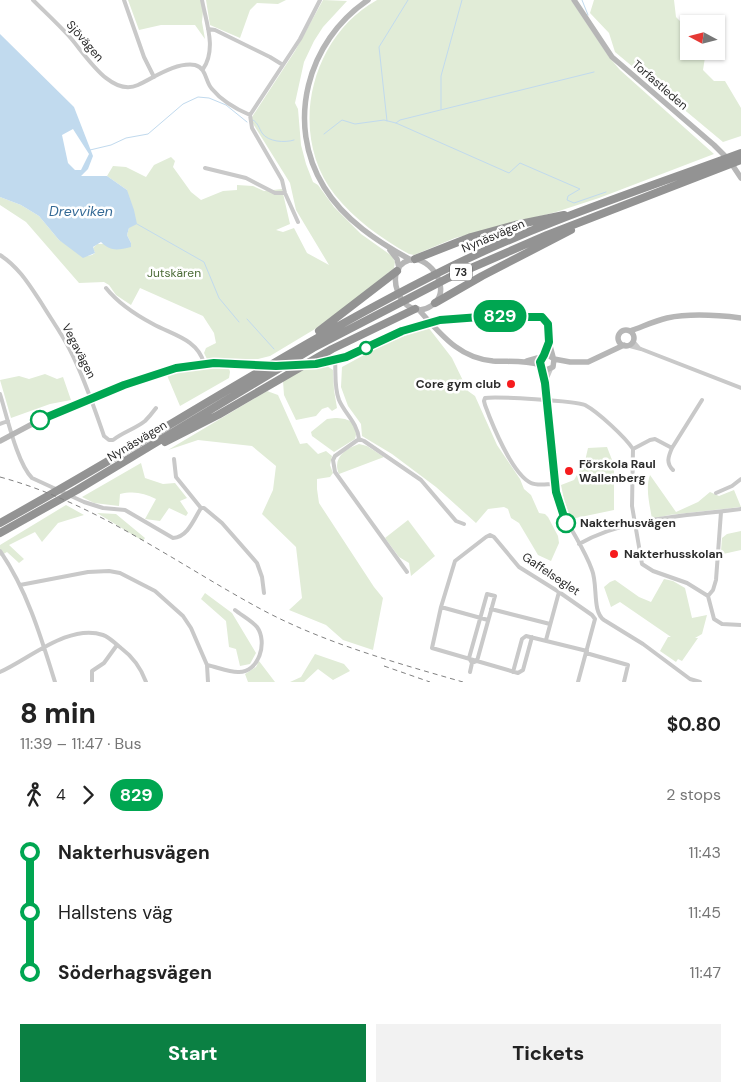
<!DOCTYPE html>
<meta charset="utf-8">
<style>
:root{--surface:#fff;--page:#f2f2f2;--text:#222;--muted:#767676;--accent:#0b8043}
body{margin:0;font-family:"DM Sans",sans-serif;background:var(--page);color:var(--text);height:100vh;display:flex;flex-direction:column;font-size:19px;white-space:nowrap}
*{box-sizing:border-box;margin:0}
p{font-size:16px;color:var(--muted)}
.icon{flex:none;width:28px;height:28px;fill:none;stroke:currentColor;stroke-width:2;stroke-linecap:round;stroke-linejoin:round}
.map{position:relative;height:682px;overflow:hidden}
.sheet{display:flex;flex-direction:column;background:var(--surface);flex:1}
.sheet>*{flex:none}
.badge{padding:0 10px;border-radius:16px;font-size:18px;line-height:32px}
.needle{width:32px;rotate:277deg}
.tools{position:absolute;left:680px;top:15px;display:grid;gap:10px}
.tools a{display:grid;place-items:center;width:45px;height:45px;border-radius:0px;background:var(--surface);box-shadow:0 1px 4px #0004;font-size:25px}
.map>.badge{position:absolute;translate:-50% -50%;box-shadow:0 0 0 2px #fff}
.legs{display:flex;align-items:center;gap:8px;height:55px;padding:0 20px;font-size:16px}
.legs p{margin-inline-start:auto}
.headline{display:flex;align-items:center;justify-content:space-between;height:85px;padding:0 20px}
h1{font-size:28px;font-weight:800;line-height:38px}
.button{display:flex;gap:10px;margin-top:auto;padding:10px 20px}
.button a{flex:1;height:58px;border-radius:0px;background:var(--accent);color:#fff;font-size:20px;font-weight:800;line-height:58px;text-align:center}
.button a+a{background:var(--page);color:var(--text)}
ul{padding:0 20px;list-style:none}
li{display:flex;align-items:center;gap:18px;height:60px;font-size:19px}
li i{display:grid;place-items:center;width:8px;height:100%;margin:0 6px;background:currentColor}
li i::after{content:'';width:12px;height:12px;margin:-6px;border:4px solid;border-radius:50%;background:var(--surface)}
li p{margin-inline-start:auto}
li:first-child i{background:linear-gradient(#0000 50%,currentColor 0)}
li:last-child i{background:linear-gradient(currentColor 50%,#0000 0)}
.map>svg:first-child{display:block}
</style>
<div class="map">
<svg width="741" height="682" viewBox="0 0 741 682">
<rect width="100%" height="100%" fill="#fff"/>
<!-- green -->
<path fill="#e1ecd7" d="M128,0H204L202,22L205,39L195,25H161L139,30Z
M206,0H286L278,4L257,3L250,10L240,38L210,25Z
M323,0L347,1L323,27L314,41L304,62L295,103L298,109L301,145L306,164L313,182L318,185L334,207L361,234L392,256L395,262L394,268L352,302L315,329L270,356L258,359H207L204,353L206,348L216,343L214,333L203,316L140,288L131,305L116,295L109,285L104,282L79,283L26,222L0,205V197L21,205L39,216L59,240L87,256L92,255L95,253L93,248L97,244L131,243L127,235L129,228L127,190L107,176L113,166L126,167L146,177L154,165L171,157L175,161L173,167L191,192L201,200L223,191L237,190V185L253,186L264,191L282,189L290,224L276,230L283,232L294,228L307,253L329,265L296,210L290,183L252,122V117L295,51Z
M377,0H571L609,57L620,70L714,154L599,198L556,212L455,238L414,255L409,254C382,239 354,219 335,195C287,134 310,37 377,0Z
M594,0H674L676,17L689,30V51H706L703,70L714,81H725L741,108V136L723,142L615,52L609,33L590,13Z
M428,327L452,358L468,391L475,396L497,445L520,479L524,489L531,495L539,513L545,514L548,517L558,536L559,543L551,561L538,555L519,523L511,518L508,509L504,507L488,509L476,523L436,487L392,454L362,436L361,424L348,406L341,387L342,367L386,343Z
M327,366L333,370L334,390L337,408L332,411L328,407L322,409L316,416L296,420L284,395L283,381L303,368Z
M204,367L229,368L230,372L229,378L180,406L166,373Z
M45,374L57,379L63,377L71,400L50,404L11,418L0,380L19,376L29,379Z
M267,391L278,395L300,444L307,443L318,454L326,451L332,456L330,465L333,473L330,477L317,479V489L319,503L374,587L383,598L373,650L343,640L326,625L289,610L302,598L296,547L262,514L273,490L276,466L252,446L198,440L168,450Z
M335,418C349,418 360,423 355,439L334,452L312,436L311,432L327,419Z
M359,444L367,446L384,457L339,474C332,458 345,449 359,444Z
M607,447L614,465V510L571,519L564,500L561,485L574,480L585,461L588,448Z
M141,463L145,478L163,484L175,483L187,498L180,501L188,513L186,516L169,508L160,521L145,519L156,499C144,493 134,491 120,494L119,506L94,503L82,497Z
M650,475L676,512L698,502L710,492L719,496L734,490L741,507L669,515L652,519C650,506 645,488 650,475Z
M66,505L84,515L58,523L42,542L35,532L9,545L24,559L19,563L7,552L0,556V545Z
M97,513L116,514L145,538L143,541Z
M408,520L435,556L411,576L409,563L399,557L385,538Z
M741,531V550L723,554L721,551L722,538L727,534Z
M664,579L673,581L685,588L692,618L707,615L702,634L695,638H698L682,661L678,659L676,662L660,651L668,637H671L620,602L611,607L604,587L610,582L615,580L639,597L651,602Z
M205,593L232,613L256,653L250,664L240,666L236,649L229,647L226,621L201,599Z
M315,654L344,664L350,671L333,680L318,669L304,682H290L301,677Z
M259,661L275,682H248L245,674L256,667Z"/>
<!-- water -->
<path fill="#c1daee" fill-rule="evenodd" d="M0,34L74,107L93,156L88,169L81,176H107L127,190L134,210L137,224L129,228L127,235L131,243V247C118,250 111,252 101,242L93,247L95,253L83,258L59,240L39,216L21,205L0,197ZM73,129L89,154L81,170H75L68,163L62,135Z"/>
<g fill="none" stroke-linecap="round" stroke-linejoin="round">
<!-- stream -->
<path stroke="#c1daee" stroke-width="1" d="M582,0L588,15
M441,109V76L462,0
M253,120C258,123 259,128 262,133C268,142 285,143 294,140
M387,121L379,47L408,0
M396,123L400,120L594,72
M324,134L342,120L355,124L384,120L396,123L509,173L520,163L580,189L568,196L567,200L574,203L606,192
M90,150L111,145L126,138L148,134L183,104L198,97L209,98L226,105L247,122
M137,224L204,262L219,298L239,322
M247,319L274,349"/>
<!-- street -->
<path stroke="#c9c9c9" stroke-width="4" d="M33,0C45,12 57,23 68,35C84,52 110,98 138,85C155,77 176,62 195,65C207,68 205,82 212,89C221,100 236,109 250,115
M124,0L144,57L154,77
M202,0C206,22 217,49 203,69
M208,29L215,30L270,57L283,65
M205,168L246,178L275,193H285
M298,222L285,193L282,180L252,128L250,115L300,39L320,0
M0,255C19,267 30,286 42,304C51,319 62,334 70,350C84,377 94,407 104,436L109,440H113C123,432 135,429 145,421C149,417 153,412 156,408
M106,288C118,303 136,315 153,324C173,335 197,339 204,363
M633,341L639,348
M626,345L641,349L741,388
M335,360C336,373 334,387 339,400C345,414 357,422 359,439L364,441L421,480L456,521L464,524
M542,367L545,383L556,493C563,522 582,542 592,570C598,585 592,612 604,620L643,644L690,679L700,682
M545,383L551,369
M0,394C7,416 17,463 32,478L84,502L103,508L125,510L173,538C188,537 194,519 201,508
M0,424L8,421
M359,439L335,456L333,460L335,472L407,572
M672,448C668,457 666,463 673,470
M633,449L650,440L655,439L672,448L702,400
M174,459L176,477L201,508H204L222,523L257,563L262,577L264,593
M554,484C547,484 537,486 531,483C512,474 492,424 485,405L484,401L485,398C495,396 576,401 585,405C598,412 625,437 633,449L632,506L642,564L653,571L687,583L708,596
M716,493L732,486L741,479
M579,544C626,517 689,516 741,509
M0,551C27,590 41,637 55,682
M20,585L88,572L109,571L120,573L155,591L183,616L191,628L207,665C217,667 228,672 238,672C259,673 268,642 257,627C252,621 241,615 235,610
M708,596L713,590L716,580L721,512
M708,596L714,619L722,624L741,625
M441,607L488,620
M491,609L550,624
M532,637L523,670L518,673L432,648L441,607L455,561L486,537L490,535L494,537L519,567L559,592L592,615L595,619L578,682
M546,640L559,592
M586,653L628,665L624,682
M207,665L208,682
M0,672C28,660 69,623 103,635C109,637 116,644 121,648C133,657 141,668 146,682
M470,672L472,663L477,661L495,596L487,594L469,658L472,663
M513,672L522,639L526,636L587,651
M92,682V671L104,663L117,645"/>
<!-- secondary -->
<path stroke="#b6b6b6" stroke-width="5.5" d="M368,0C307,41 285,124 324,187C344,220 378,242 411,260
M574,0L612,57L714,145L729,160L741,178
M390,250L397,259L399,268
M415,259C435,262 452,293 431,306C401,326 377,262 415,259Z
M418,309C440,333 458,358 493,361C509,362 525,360 540,365
M618 338a8 8 0 1 1 16 0a8 8 0 1 1-16 0Z
M630,331C642,327 654,321 667,318C691,313 717,315 741,318
M554,359L570,362H588L624,345
M527,361L548,355L554,359L553,367L546,370L542,367L540,362L542,357
M284,366C308,366 332,362 355,353C374,346 391,335 410,328C442,317 475,317 508,317C519,317 531,315 542,317L548,324L549,342L553,357
M0,441L51,414L125,385L176,368L215,363L268,366"/>
<!-- highway -->
<path stroke="#939393" stroke-width="8" d="M415,259L471,237L515,225L564,215
M435,303L482,276L571,230
M319,331L397,271
M165,442L218,415L332,349L415,309
M0,523C149,441 290,347 442,271C538,223 641,190 741,153
M0,533L77,490L313,348L448,278L547,235L741,160"/>
<!-- rail -->
<path stroke="#818181" stroke-width="1" stroke-dasharray="5 4" stroke-linecap="butt" d="M0,477C93,502 173,561 257,607C321,642 393,662 463,682
M384,666L430,682"/>
</g>
<g fill="none" stroke-linecap="round" stroke-linejoin="round">
<!-- line-1 casing -->
<g stroke="#fff" stroke-width="11">
<path id="line-1" d="M40,420L124,385L176,368L214,363L276,366L316,364L346,357L402,331L440,320L480,317H542L548,324L549,342L544,355L540,362L545,383L556,492L566,523"/>
</g>
<!-- line-1 -->
<use href="#line-1" stroke="#00a651" stroke-width="8"/>
</g>
<!-- markers -->
<g fill="#fff" stroke="#00a651" stroke-width="2.5">
<circle cx="366" cy="348" r="6"/>
<circle cx="40" cy="420" r="9"/>
<circle cx="566" cy="523" r="9"/>
</g>
<g fill="#f61b1d" stroke="#fff" stroke-width="2">
<circle cx="511" cy="384" r="5"/>
<circle cx="569" cy="471" r="5"/>
<circle cx="614" cy="554" r="5"/>
</g>
<g text-anchor="middle" stroke-width="5" stroke-linejoin="round" paint-order="stroke">
<!-- shield labels -->
<rect fill="#fff" stroke="#6b6b6b" stroke-width="1" x="450" y="263.5" width="22" height="17" rx="4"/>
<g font-size="11" font-weight="bold" fill="#2c2c2c">
<text x="461" y="276">73</text>
</g>
<!-- street labels -->
<g font-size="12" fill="#2c2c2c" stroke="#fff">
<text transform="translate(85 41) rotate(49)" y="4">Sjövägen</text>
<text transform="translate(660 85) rotate(41)" y="4">Torfastleden</text>
<text transform="translate(493 236) rotate(-23)" y="4">Nynäsvägen</text>
<text transform="translate(79 351) rotate(63)" y="4">Vegavägen</text>
<text transform="translate(137 441) rotate(-31)" y="4">Nynäsvägen</text>
<text transform="translate(551 574) rotate(34)" y="4">Gaffelseglet</text>
</g>
<!-- park labels -->
<g font-size="12" fill="#4b6b36" stroke="#fff">
<text x="174" y="277">Jutskären</text>
</g>
<!-- poi labels -->
<g font-size="12" font-weight="bold" fill="#2c2c2c" stroke="#fff" text-anchor="start">
<text x="501" y="388" text-anchor="end">Core gym club</text>
<text x="579" y="468">Förskola Raul<tspan x="579" dy="14">Wallenberg</tspan></text>
<text x="624" y="558">Nakterhusskolan</text>
</g>
<!-- stop labels -->
<g font-size="12" font-weight="bold" fill="#2c2c2c" stroke="#fff" text-anchor="start">
<text x="580" y="527">Nakterhusvägen</text>
</g>
<!-- water labels -->
<g font-size="14" font-style="italic" fill="#336995" stroke="#fff">
<text x="81" y="216">Drevviken</text>
</g>
</g>
</svg>
<div class="tools">
<a><svg class="needle" viewBox="-14 -14 28 28"><path d="M0-13l5 13h-10z" fill="#e53935"/><path d="M0 13l5-13h-10z" fill="#767676"/></svg></a>
</div>
<b class="badge" style="left:500px;top:316px;background:#00a651;color:#fff">829</b>
</div>
<section class="sheet">
<div class="headline"><div><h1>8 min</h1><p>11:39 – 11:47 · Bus</p></div><b>$0.80</b></div>
<div class="legs"><svg class="icon" aria-label="walk" viewBox="0 0 24 24"><circle cx="13" cy="4" r="2"/><path d="M13 8l-2 6 4 7M11 14l-3 7M7 12l3-4h3l4 4"/></svg>4<svg class="icon" aria-label="forward" viewBox="0 0 24 24"><path d="M9 5l7 7-7 7"/></svg><b class="badge" style="background:#00a651;color:#fff">829</b><p>2 stops</p></div>
<ul>
<li><i style="color:#00a651"></i><b>Nakterhusvägen</b><p>11:43</p></li>
<li><i style="color:#00a651"></i><span>Hallstens väg</span><p>11:45</p></li>
<li><i style="color:#00a651"></i><b>Söderhagsvägen</b><p>11:47</p></li>
</ul>
<div class="button"><a>Start</a><a>Tickets</a></div>
</section>
